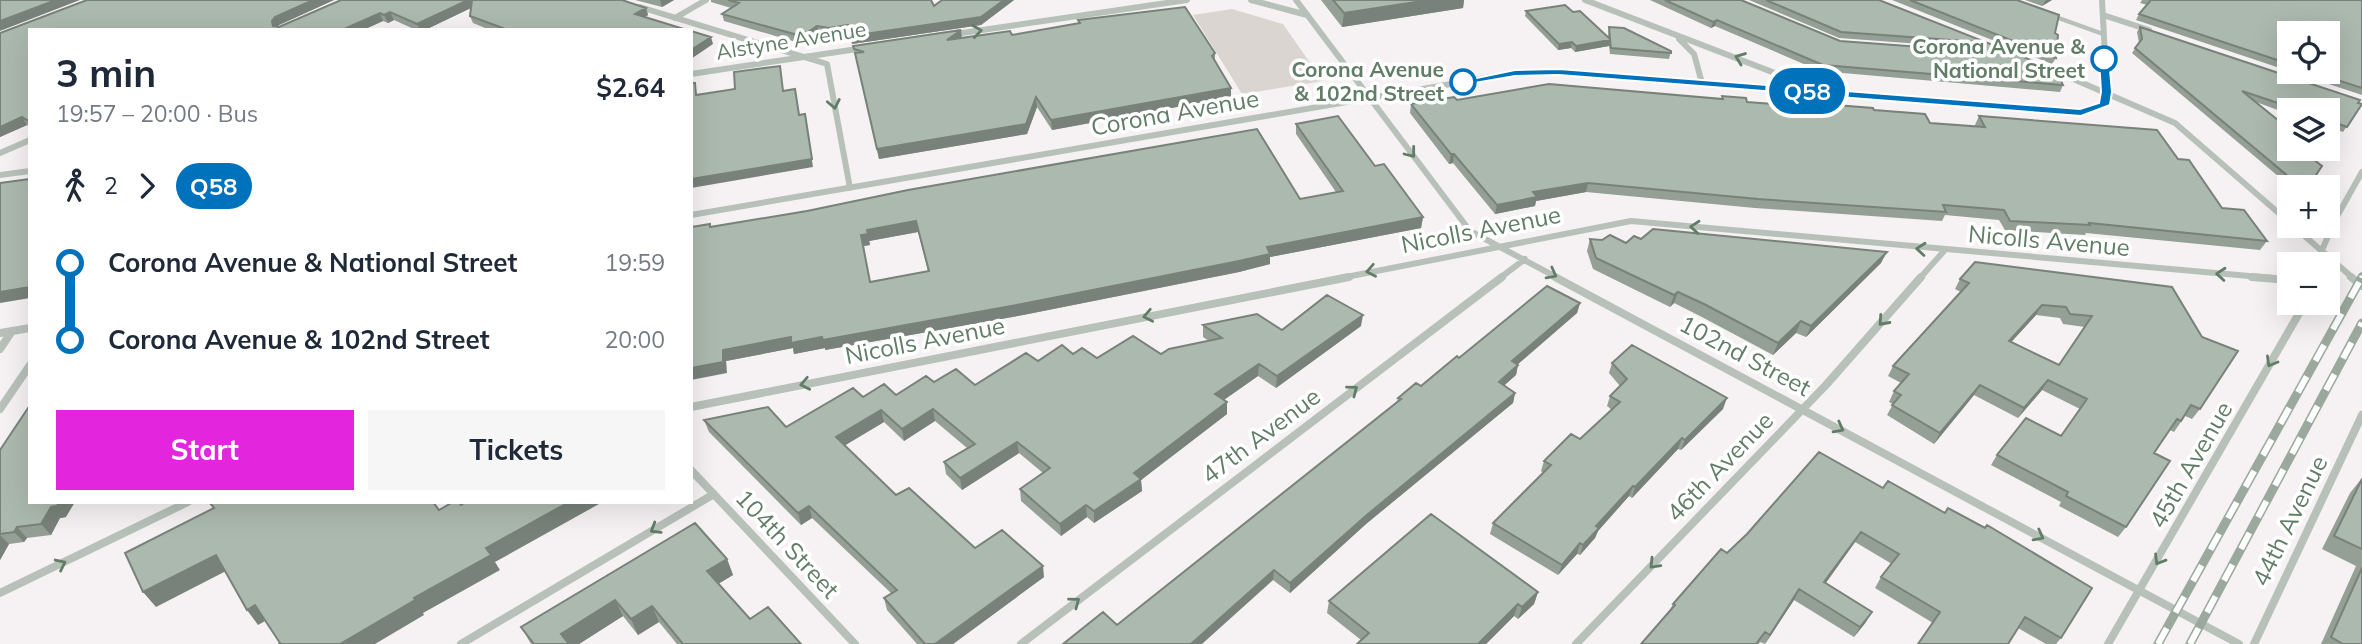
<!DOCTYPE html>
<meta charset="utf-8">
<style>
:root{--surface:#fff;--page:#f6f6f7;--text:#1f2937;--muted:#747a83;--accent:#e325de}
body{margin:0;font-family:Mulish,sans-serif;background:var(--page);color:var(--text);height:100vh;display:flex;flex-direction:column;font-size:26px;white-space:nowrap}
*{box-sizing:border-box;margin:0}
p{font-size:23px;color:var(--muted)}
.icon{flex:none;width:38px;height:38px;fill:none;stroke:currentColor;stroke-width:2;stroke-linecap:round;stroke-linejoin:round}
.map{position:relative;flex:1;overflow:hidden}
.side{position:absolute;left:28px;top:28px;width:665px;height:476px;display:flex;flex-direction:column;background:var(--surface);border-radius:0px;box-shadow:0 7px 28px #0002}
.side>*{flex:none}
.badge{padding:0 14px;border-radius:23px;font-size:24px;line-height:46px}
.buttons{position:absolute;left:2277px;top:21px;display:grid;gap:14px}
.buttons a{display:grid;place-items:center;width:63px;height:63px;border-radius:0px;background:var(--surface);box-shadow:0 7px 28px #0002;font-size:35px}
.map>.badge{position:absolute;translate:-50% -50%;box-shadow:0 0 0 4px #fff}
.legs{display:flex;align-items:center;gap:10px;height:77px;padding:0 28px;font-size:23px}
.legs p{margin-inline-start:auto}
.summary{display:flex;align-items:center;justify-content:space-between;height:119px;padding:0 28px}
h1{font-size:38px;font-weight:700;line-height:52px}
.primary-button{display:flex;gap:14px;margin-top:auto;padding:14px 28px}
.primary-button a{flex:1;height:80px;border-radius:0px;background:var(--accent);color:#fff;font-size:28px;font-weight:700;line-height:80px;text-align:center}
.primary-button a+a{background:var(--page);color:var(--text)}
ul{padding:0 28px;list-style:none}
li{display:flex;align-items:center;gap:24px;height:77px;font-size:26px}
li i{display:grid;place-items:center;width:10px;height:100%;margin:0 9px;background:currentColor}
li i::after{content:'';width:18px;height:18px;margin:-9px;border:5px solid;border-radius:50%;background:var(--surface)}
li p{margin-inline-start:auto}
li:first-child i{background:linear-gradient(#0000 50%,currentColor 0)}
li:last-child i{background:linear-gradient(currentColor 50%,#0000 0)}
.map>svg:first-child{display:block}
</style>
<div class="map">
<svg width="2362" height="644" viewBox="0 0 2362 644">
<rect width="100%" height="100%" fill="#f6f2f3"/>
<!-- green -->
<path fill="#dbd5d1" d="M1232,9L1283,24L1323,81L1242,94L1193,15Z"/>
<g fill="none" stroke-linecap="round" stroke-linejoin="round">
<!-- service -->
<path stroke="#b7c1ba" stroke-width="4.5" d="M2053,16L2103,34"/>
<!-- minor-far1 -->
<path stroke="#b7c1ba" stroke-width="6" d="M1251,0L1307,15
M1296,0L1470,231L1558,278
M1585,0L1819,90
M640,7L827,64L850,188
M2103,15L2149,30
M675,18L706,0
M955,34L1187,0
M1679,39L1694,54L1702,83
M2050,69L2175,123L2289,222
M691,74L864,48
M0,153L30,140
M0,175L30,171
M691,215L1515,73L1559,72L2080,113L2104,105L2107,92L2102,0
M2293,226L2353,278
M2316,264L2335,220L2362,172
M1341,278L1631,221L2272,278
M1500,278L1525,259
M1920,278L1944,251"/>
<!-- minor -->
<path stroke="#b7c1ba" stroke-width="8" d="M1555,277L2239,644
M2252,277L2289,280
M2351,277L2362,286
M0,333L30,328
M0,349L12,331
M691,407L1349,277
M0,409L30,365
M691,470L855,644
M0,593L188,502
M461,644L714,494
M1021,644L1502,277
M1576,644L1826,385L1921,277
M2108,644L2305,303
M2254,644L2362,415"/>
<!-- rail-far1 casing -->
<g stroke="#9aa89d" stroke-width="7">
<path id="rail-far1" d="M2361,278L2362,276"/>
</g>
<!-- rail casing -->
<g stroke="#9aa89d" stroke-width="9">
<path id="rail" d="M2158,644L2362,277
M2190,644L2362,323"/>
</g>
<!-- rail-far1 -->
<use href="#rail-far1" stroke="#fff" stroke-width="4.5" stroke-dasharray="13" stroke-linecap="butt"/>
<!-- rail -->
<use href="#rail" stroke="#fff" stroke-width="6" stroke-dasharray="18" stroke-linecap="butt"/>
</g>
<!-- wall -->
<path fill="#949f96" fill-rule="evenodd" d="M87,0H334L279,25L277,27H279L341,0H622L646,8L648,15L645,17L687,30H490L473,23L470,16L471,8L425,30H416L394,20L388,23L383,21L363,30H30V127L27,125L0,137V33Z
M635,0H674L662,7Z
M711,0H931L934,6L942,0H1014L981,25L852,44L850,33L831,36L819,33L810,40L796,42L724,21L722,14L731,8L711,2Z
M1321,0H1464L1463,8L1342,27Z
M1650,0H1741L1840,41L1975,50V48L1839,38L1749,0H1879L2056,70L2063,85L2060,92L1820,71L1715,26L1711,28Z
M1892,0H2017L2056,58L2052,64Z
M2025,0H2052L2042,6Z
M2142,0H2362V95L2292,72H2328L2289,33V71L2136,20L2139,14L2147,5L2140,3Z
M1526,11L1573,12L1608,37L1609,27L1671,51L1669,59L1610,54L1609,46L1575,52L1571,48L1558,50L1525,16Z
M1078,20L1215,53V61L1231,97L1052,130L1037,107L1027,134L879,159L853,46L1012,35L1078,24Z
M2140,27L2358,103L2362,104L2343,132L2328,127V110H2289V114L2256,102L2322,155L2318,160H2315L2308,187H2291L2132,53L2139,43L2137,32Z
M1722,96L1747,102L1796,106L1797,102L1874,110L1930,123L1976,127L1975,125L1979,116L2178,159L2222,208L2267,241L2260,250L2086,233L2085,235L2005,230L1999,220L1945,215L1942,221L1755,208L1586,192L1536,201L1535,206L1495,214L1453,163L1449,164L1410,113L1411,104L1457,100L1722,99Z
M1296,124L1375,166L1423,217L1421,228L1270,257V264L1239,272L1023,315L825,350V348L794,354L793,348L726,361L727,373L710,224L711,227L1300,199L1336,192L1296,134ZM918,232L928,271L870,282L863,246L870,245L869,241Z
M1590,239L1626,243L1641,239L1881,263L1806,337L1796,333L1773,355L1700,316L1674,303L1670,307L1593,269L1587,251Z
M1960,279L2172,287L2200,409L2192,419L2185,416L2174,432L2170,430L2154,453L2126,527L2118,537L2059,506L2061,502L1991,465L1997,455L2061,436L2080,409L2042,390L2018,418L1974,395L1934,444L1887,415L1893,404L1889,402L1894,391L1901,383L1888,376L1893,366L1961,292L1955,289ZM2036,315L2060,318L2063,324L2085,327L2059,365L2011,342Z
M1580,303L1577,313L1518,364L1516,375L1504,385L1515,393L1513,403L1366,524L1290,593L1273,580L1117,625L1397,402L1398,398L1421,386L1459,358Z
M1203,325L1282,330L1361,326L1276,388L1258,376L1224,400L1227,414L1141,480L1142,491L1094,523L1087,517L1061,536L1021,501L1020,489L1043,473L1019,453L962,490L946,474L944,462L967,448L935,421L904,441L884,422L845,445L896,495L975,548L1044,577L953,644H917L887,610L884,598L892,594L812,518L801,525L709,432L704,420L786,427L863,397L896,395L934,382L975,385L1038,361L1073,354L1097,358L1161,354L1209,341L1203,337Z
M1612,363L1723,409L1681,450L1678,449L1632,498L1629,496L1598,531L1595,538L1580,555L1577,554L1558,575L1490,534L1493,523L1543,473L1541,471L1544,461L1580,439L1612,410L1607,406L1610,396L1620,386L1609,373Z
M0,450L66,517L60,518L51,535L27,538L24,542L9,544L0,560Z
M1819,452L2061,638L2056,644H2046L2018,628L1933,623L1875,588L1881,577L1892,564L1855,542L1826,583L1866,622L1854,637L1794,600L1765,644L1760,642L1759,644H1641L1670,610L1673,604L1747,534Z
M2362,478V644H2321L2356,566L2322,549L2350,493Z
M727,559L733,575L718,584L750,619L801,644H677L659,622L638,635L623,616L579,644H531L521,627Z
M1538,592L1534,604L1518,619L1514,616L1486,644H1357L1361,640L1327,613L1329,601Z"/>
<!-- shaded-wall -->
<path fill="#78827a" d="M56,0H80L0,31V21Z
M313,0H334L279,25L275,30L272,21L275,17Z
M468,0H473L475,6L425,30H420L417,24Z
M660,0H674L662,7Z
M1004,0H1014L981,25L852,44L851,36Z
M1429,0H1464L1463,8L1342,27L1344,13Z
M2046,0H2052L2042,6Z
M646,8L648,15L637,22L635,14Z
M390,12L394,20L388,23L384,15Z
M380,13L383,21L363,30H342Z
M1717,20L1715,26L1711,28L1713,22Z
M848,25L850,33L831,36L829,28Z
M817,26L819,33L810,40L796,42L794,34Z
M961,30L962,39L947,40Z
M711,37L713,44L691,59V50Z
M1610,40L1609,46L1575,52L1576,46Z
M1572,42L1571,48L1558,50L1559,44Z
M1231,88V97L1052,130L1051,120Z
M1036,97L1037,107L1027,134L879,159L877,149Z
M805,114L813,167L691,188V179Z
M22,117L27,125L0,137V127Z
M1451,154H1454L1453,163L1449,164Z
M1588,183L1586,192L1536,201L1535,206L1495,214L1497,205L1533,192Z
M1423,217L1421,228L1270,257V264L1239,272L1023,315L825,350V348L794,354L793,348L726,361L727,373L691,380V368L723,350Z
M916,221L918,232L869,241L867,230Z
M868,234L870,245L863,246L861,235Z
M1887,252L1881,263L1806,337L1811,326Z
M30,287V298L0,303V292Z
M1678,292L1674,303L1670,307L1674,295Z
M1580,303L1577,313L1510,371L1512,361Z
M2042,305L2036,315L2003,351L2009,341Z
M1363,315L1361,326L1276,388L1277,376Z
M1801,321L1796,333L1773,355L1778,343Z
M1259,364L1258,376L1215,406V394Z
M1518,365L1516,375L1497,392L1499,382Z
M2048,380L2042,390L2018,418L2024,408Z
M1980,385L1974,395L1934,444L1940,433Z
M1515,393L1513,403L1366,524L1290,593V583L1368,514Z
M1727,398L1723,409L1681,450L1685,440Z
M1227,402V414L1141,480L1142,491L1094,523V511L1134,473Z
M933,409L935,421L904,441L902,429Z
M881,410L884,422L839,449L836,437Z
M1682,438L1678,449L1632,498L1635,487Z
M1017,442L1019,453L962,490L960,478Z
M1633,486L1629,496L1598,531L1595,538L1580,555L1583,545L1596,526Z
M59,502H75L66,517L60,518L51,535L41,524L51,507Z
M569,502H598L599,504L495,562L500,570L423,613L424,615L375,644H340L414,598L486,548Z
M1086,505L1087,517L1061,536L1060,524Z
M809,506L812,518L801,525L798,513Z
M17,527L27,538L24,542L14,532Z
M1861,532L1855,542L1819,592L1824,582Z
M0,535L9,544L0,560Z
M1580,543L1577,554L1558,575L1562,565Z
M216,555L228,570L156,607L143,592Z
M727,559L733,575L713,587L707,571Z
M1043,566L1044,577L953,644H935Z
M1274,570L1273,580L1202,644H1191Z
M1799,589L1794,600L1765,644L1770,635Z
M1538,592L1534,604L1518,619L1522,607Z
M615,600L623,616L579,644H567L561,634Z
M1518,604L1514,616L1486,644H1478Z
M255,605L267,620L258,625L247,610Z
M652,606L659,622L638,635L631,619Z
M1872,612L1866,622L1854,637L1860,627Z"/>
<!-- building -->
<path fill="#acb9ae" stroke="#78827a" stroke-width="2" fill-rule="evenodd" d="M0,0H56L0,21Z
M87,0H313L275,17L272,21L273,26L279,27L341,0H468L417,24L390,12L384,15L380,13L342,30H30V122L22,117L0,127V33Z
M472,0H622L646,8L635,14L687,30H508L470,16Z
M728,0H931L934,6L942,0H1004L981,17L851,36L848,25L829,28L817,26L808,32L794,34L722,14L739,3Z
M1333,0H1429L1344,13Z
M1665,0H1741L1840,41L1975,51L1979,48L1978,42L1841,32L1766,0H1879L2056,70L2063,85L1823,65L1717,20L1713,22Z
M1910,0H2017L2059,15L2055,33L2058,35L2056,58Z
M2151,0H2362V88L2313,72H2328V33H2289V64L2139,14Z
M1565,5L1573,12L1580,11L1610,39L1609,27L1624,28L1671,51V53L1611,48L1610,40L1576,46L1572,42L1559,44L1526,11Z
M1185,7L1215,53L1212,56L1231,88L1051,120L1036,97L1026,124L877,149L855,53L864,52L854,49L853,46L961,30L947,40L1010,31L1012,35L1080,23L1078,20Z
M2140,27L2360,100L2358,103L2362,104L2347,127L2328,120V110H2299L2242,91L2289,129V149H2314L2322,155H2308L2322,166L2308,187H2301L2135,48L2142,39Z
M691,31L711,37L691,50Z
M780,66L783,91L795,89L799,115L805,114L812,159L691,179V83H695L696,95L735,89L734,72Z
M1549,84L1723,99L1722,96L1746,98L1747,102L1799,106L1797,102L1873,108L1874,110L1925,114L1930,123L1985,127L1979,116L2157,130L2178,159L2189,160L2222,208L2244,210L2267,241L2089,223L2090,225L2010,221L2004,210L1943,205L1946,212L1758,199L1588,183L1533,192L1537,197L1497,205L1454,154H1451L1411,104L1454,97L1457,100Z
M1338,116L1375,166L1384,164L1423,217L1267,247L1270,254L1239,261L1022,304L823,340L822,337L791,343V337L723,350V362L691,368V227L710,224V227L807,211L908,190L1257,129L1300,199L1343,191L1296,124ZM916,221L929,271L870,282L861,235L868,234L867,230Z
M30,179V287L0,292V183Z
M1653,229L1887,252L1811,326L1801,321L1778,343L1704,304L1678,292L1674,295L1596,258L1590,239L1602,240L1610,235L1626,243L1634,236L1641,239Z
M1975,262L2172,287L2202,337L2238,351L2200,409L2191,405L2181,421L2177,419L2154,453L2170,461L2126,527L2066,496L2068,492L1997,455L2026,418L2061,436L2087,399L2048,380L2024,408L1980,385L1940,433L1892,405L1901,395L1894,391L1909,374L1893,366L1969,283L1960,279ZM2042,305L2066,307L2070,314L2092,316L2059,365L2009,341Z
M1547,286L1580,303L1512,361L1518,365L1499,382L1515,393L1368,514L1290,583L1274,570L1191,644H1063L1103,612L1117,625L1401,399L1398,398L1416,383L1421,386L1457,356L1459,358Z
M1327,295L1363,315L1277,376L1259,364L1215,394L1227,402L1134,473L1141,479L1094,511L1086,505L1060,524L1020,489L1050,468L1017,442L960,478L944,462L975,444L933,409L902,429L881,410L836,437L896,495L909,488L975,548L1002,530L1043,566L935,644H925L884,598L897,590L809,506L798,513L704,420L768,407L786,427L853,388L863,397L884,384L896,395L926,376L934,382L956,369L975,385L1026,353L1038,361L1062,345L1073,354L1082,348L1097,358L1133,336L1161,354L1169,349L1222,338L1203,325L1257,314L1282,330Z
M1632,345L1727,398L1685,440L1682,438L1635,487L1633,486L1596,526L1599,528L1583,545L1580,543L1562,565L1493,523L1551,465L1544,461L1571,434L1580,439L1620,402L1610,396L1627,379L1612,363Z
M30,405V502H59L57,506L51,507L41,524L17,527L14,532L0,534V450Z
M1819,452L1883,488L1888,481L1945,513L1948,508L1985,528L1987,525L2092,588L2061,638L2025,617L2008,644H1918L1940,612L1881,577L1899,554L1861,532L1824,582L1872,612L1860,627L1799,589L1770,635L1765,632L1756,644H1641L1675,605L1673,604L1721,549L1727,553L1747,534Z
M2362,479V549L2334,536Z
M212,502H433L439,510L453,502H459L461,505L466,502H569L486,548L491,555L414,598L415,600L340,644H279L280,643L255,605L247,610L216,555L143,592L125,553L214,508L210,503Z
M1431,514L1538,592L1522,607L1518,604L1478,644H1357L1369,633L1329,601Z
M695,523L727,559L707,571L750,619L768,607L801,644H683L652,606L631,619L615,600L561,634L569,644H534L521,627Z
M2362,568V644H2343L2331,637Z"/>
<!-- one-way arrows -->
<defs><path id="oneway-chevron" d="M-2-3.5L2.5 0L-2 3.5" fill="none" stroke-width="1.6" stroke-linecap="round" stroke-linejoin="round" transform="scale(1.75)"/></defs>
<g stroke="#617d67">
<use href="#oneway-chevron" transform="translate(977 31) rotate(-8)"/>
<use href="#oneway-chevron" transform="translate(1740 58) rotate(-159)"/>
<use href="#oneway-chevron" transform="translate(834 104) rotate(79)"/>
<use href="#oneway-chevron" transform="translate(1411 153) rotate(52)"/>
<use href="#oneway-chevron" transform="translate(1695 227) rotate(-175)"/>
<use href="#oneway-chevron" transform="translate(1921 249) rotate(-175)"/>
<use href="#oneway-chevron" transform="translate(1371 271) rotate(169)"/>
<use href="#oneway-chevron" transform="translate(1552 274) rotate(28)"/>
<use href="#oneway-chevron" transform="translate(2221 274) rotate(-175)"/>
<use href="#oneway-chevron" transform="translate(1148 316) rotate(169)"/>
<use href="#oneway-chevron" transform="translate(1883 321) rotate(132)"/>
<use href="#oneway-chevron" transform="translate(2271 362) rotate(120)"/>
<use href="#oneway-chevron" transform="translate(805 384) rotate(169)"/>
<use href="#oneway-chevron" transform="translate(1353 390) rotate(-37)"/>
<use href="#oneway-chevron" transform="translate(1839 428) rotate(28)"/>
<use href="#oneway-chevron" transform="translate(655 529) rotate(149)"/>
<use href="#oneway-chevron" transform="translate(2039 536) rotate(28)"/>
<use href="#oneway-chevron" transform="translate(2159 560) rotate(121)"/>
<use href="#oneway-chevron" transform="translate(61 564) rotate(-26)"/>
<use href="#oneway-chevron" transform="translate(1654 564) rotate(134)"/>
<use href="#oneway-chevron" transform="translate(1075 602) rotate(-37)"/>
</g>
<!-- line-1 -->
<path fill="#0072bc" stroke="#fff" stroke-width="2" d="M2104,56L2109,59L2112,92L2110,105L2081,116L1559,75L1515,76L1463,85L1457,82L1515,70L1559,69L2080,109L2099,103L2101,92L2099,59Z"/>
<!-- markers -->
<g fill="#fff" stroke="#0072bc" stroke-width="3.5">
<circle cx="2104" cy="59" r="12"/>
<circle cx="1463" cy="82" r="12"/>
</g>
<g text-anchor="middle" stroke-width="7" stroke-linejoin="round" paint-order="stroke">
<!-- far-street labels -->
<g font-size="21" fill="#617d67" stroke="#fff">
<text transform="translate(791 41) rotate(-9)" y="7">Alstyne Avenue</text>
</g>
<!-- far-stop labels -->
<g font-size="21" font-weight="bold" fill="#617d67" stroke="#fff" text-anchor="end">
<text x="2085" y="54">Corona Avenue &amp;<tspan x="2085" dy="24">National Street</tspan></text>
<text x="1444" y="77">Corona Avenue<tspan x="1444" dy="24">&amp; 102nd Street</tspan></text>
</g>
<!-- street labels -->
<g font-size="24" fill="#617d67" stroke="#fff">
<text transform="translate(1175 113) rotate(-10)" y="8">Corona Avenue</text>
<text transform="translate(1481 230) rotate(-11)" y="8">Nicolls Avenue</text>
<text transform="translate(2049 241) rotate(5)" y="8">Nicolls Avenue</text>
<text transform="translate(925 341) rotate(-11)" y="8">Nicolls Avenue</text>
<text transform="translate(1745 356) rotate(28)" y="8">102nd Street</text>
<text transform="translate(1261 436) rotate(-37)" y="8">47th Avenue</text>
<text transform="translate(2191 465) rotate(-60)" y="8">45th Avenue</text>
<text transform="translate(1720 467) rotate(-46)" y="8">46th Avenue</text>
<text transform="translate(2290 521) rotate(-64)" y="8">44th Avenue</text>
<text transform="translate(787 544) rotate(47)" y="8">104th Street</text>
</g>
</g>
</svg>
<div class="buttons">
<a><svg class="icon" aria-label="locate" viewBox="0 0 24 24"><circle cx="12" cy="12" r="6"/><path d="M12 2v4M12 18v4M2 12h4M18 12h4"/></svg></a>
<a><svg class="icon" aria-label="layers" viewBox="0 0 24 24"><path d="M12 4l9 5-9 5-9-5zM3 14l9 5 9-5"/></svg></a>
<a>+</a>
<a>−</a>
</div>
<b class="badge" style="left:1807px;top:91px;background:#0072bc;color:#fff">Q58</b>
<section class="side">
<div class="summary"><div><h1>3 min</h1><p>19:57 – 20:00 · Bus</p></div><b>$2.64</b></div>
<div class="legs"><svg class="icon" aria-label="walk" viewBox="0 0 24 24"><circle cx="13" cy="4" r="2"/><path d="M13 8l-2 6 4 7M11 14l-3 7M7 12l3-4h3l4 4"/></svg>2<svg class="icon" aria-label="forward" viewBox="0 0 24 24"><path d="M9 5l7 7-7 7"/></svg><b class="badge" style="background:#0072bc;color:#fff">Q58</b></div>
<ul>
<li><i style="color:#0072bc"></i><b>Corona Avenue &amp; National Street</b><p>19:59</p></li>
<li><i style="color:#0072bc"></i><b>Corona Avenue &amp; 102nd Street</b><p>20:00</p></li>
</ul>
<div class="primary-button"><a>Start</a><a>Tickets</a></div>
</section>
</div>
